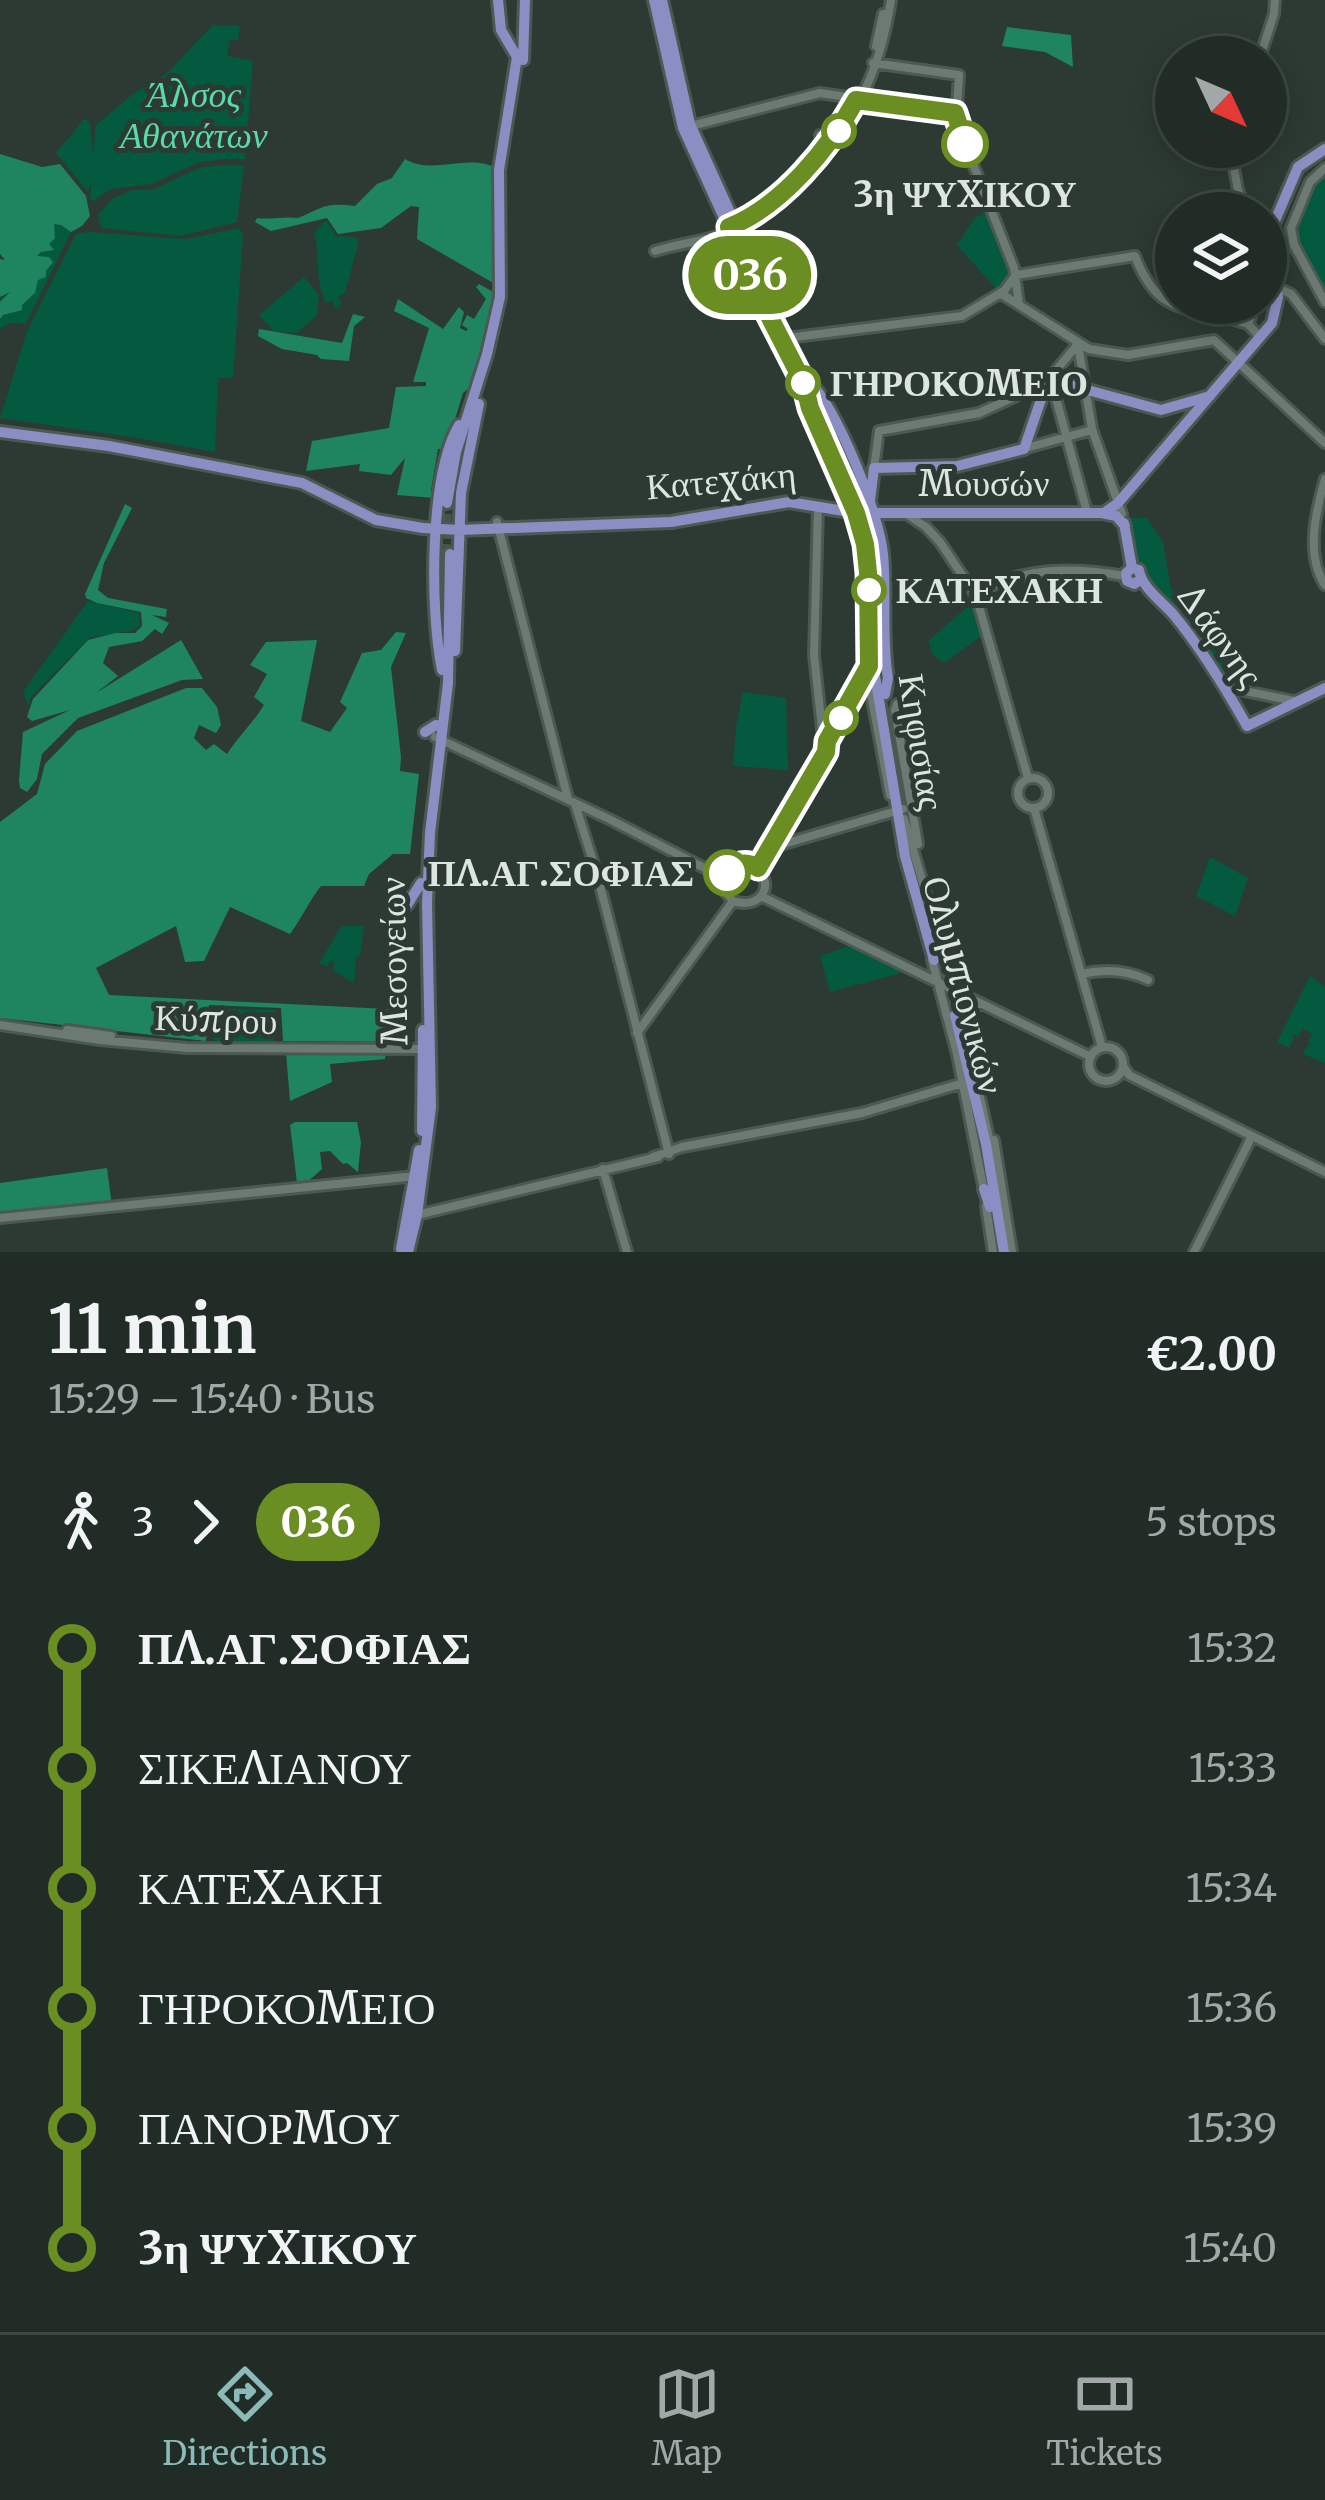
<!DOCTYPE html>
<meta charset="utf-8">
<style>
:root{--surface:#212c26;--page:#29342e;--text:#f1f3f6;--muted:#a2a7a7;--line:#3e4843;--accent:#8bbbb9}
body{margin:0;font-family:Merriweather,serif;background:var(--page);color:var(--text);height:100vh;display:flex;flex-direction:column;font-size:45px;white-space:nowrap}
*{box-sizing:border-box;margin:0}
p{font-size:39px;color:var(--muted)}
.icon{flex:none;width:66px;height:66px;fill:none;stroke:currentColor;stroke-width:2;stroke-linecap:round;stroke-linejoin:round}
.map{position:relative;height:1252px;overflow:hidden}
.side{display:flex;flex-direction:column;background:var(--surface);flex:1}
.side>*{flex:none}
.badge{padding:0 24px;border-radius:39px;font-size:42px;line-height:78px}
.needle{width:78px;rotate:134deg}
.buttons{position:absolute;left:1155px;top:36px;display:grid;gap:24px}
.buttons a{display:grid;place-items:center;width:132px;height:132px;border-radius:50%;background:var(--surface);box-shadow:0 6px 30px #0003,0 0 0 3px var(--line);font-size:60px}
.map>.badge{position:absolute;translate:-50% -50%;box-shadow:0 0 0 6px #fff}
.legs{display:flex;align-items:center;gap:18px;height:132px;padding:0 48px;font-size:39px}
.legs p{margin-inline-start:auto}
.summary{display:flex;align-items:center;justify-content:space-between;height:204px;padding:0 48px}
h1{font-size:66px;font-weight:700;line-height:90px}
ul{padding:0 48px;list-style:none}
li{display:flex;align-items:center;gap:42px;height:120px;font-size:45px}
li i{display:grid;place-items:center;width:18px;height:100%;margin:0 15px;background:currentColor}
li i::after{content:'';width:30px;height:30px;margin:-15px;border:9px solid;border-radius:50%;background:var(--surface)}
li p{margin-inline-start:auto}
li:first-child i{background:linear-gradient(#0000 50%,currentColor 0)}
li:last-child i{background:linear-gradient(currentColor 50%,#0000 0)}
.dock{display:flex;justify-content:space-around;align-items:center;height:168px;border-top:3px solid var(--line);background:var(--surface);font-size:33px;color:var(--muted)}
.dock a{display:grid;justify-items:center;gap:6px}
.dock .active{color:var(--accent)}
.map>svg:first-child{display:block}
</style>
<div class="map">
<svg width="1325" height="1252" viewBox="0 0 1325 1252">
<rect width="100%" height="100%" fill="#2c3a33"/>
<!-- green -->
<path fill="#045a3e" d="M213,25L240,26L238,40H230L227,56L253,61L245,159H224L197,163L152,184L111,189L93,201L90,198L91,181L88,192L56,153L85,118L90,123L93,154L96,125L134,93L165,75Z
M226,165L244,166L237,222L180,236L101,228L98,215L112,199L132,190H152L201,167Z
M1325,171V291L1302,248L1296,225L1312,185Z
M985,210L991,214L1013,272L998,291L957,245L976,216L979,217Z
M43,217L45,218L37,243L54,221L71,232L26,324L10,323L0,329V300L25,263L19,255L20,245L28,238L26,232L19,234L15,227L18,224L23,228L33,226Z
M326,220L336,236L356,237L358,244L345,293L337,297L342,302L338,308L334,306L333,300L326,303C314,281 321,257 314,233Z
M239,228L243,235L233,378H218L215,452L137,438L0,418L27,331L76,234L90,232L186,239Z
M304,277L319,295L317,315L297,333L273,331L259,315Z
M1127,518H1147L1163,542L1171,588L1213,639L1243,688L1227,685L1146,579L1145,572L1136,565Z
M88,601L139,613L140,625L134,630L89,638L30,698L29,707L23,692Z
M972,603L976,605L984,634L944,663L933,655L928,641Z
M743,692L786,698L788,770L733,766L736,727Z
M1210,857L1248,878L1235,916L1196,896Z
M342,926H364L360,956L356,957L354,983L332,970L335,963L330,961L327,967L319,963Z
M849,946L900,970L901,973L830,992L820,956Z
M1310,976L1325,987V1063L1303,1054L1308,1045H1311L1308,1042L1312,1034L1303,1028L1298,1036L1292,1034L1294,1039L1289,1048L1277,1042Z
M215,1009L275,1010L274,1042L214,1041Z"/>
<!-- forest -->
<path fill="#1e8560" d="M1007,27L1071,35L1073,67L1045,52L1002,46Z
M0,154L42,167L60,164L86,196L90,216L82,226L71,232L61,225L54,224L55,238L49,244L54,250L41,252L37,256L49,257L53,262L46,271V277L38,280L35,293L22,305V310L3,315L0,319V302L10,292L0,297V259L5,260L0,254Z
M405,159C432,176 470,152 497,169L495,284L417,239L419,207L411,206L381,228L338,234L327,218L271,231L255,222L257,218C271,220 284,216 298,218C323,208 324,202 355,206L377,184L392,178Z
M479,284L497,294L474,384L463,393L446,449H438L431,490L435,498L397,495L405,458L391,475L359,471L360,464L306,471L312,441L389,428L396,387L426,386V382H413L429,328L394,311L398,299L443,329L459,307L464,312L460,328L466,331L468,329L462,325L467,315L474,319L486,299L476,287Z
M353,314L365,317L354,326L349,361L321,359L317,355L282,349L258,336L259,329L342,343Z
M125,504L132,508L104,563L98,590L108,598L167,609L166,617L152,615L169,623L162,634L155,629L142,641L109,647L103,663L118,676L96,693L181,640L203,679L182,680L78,718L42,754L37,779L27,792L20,788L19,780L23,732L70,710L32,721L27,717L33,699L88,640L115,633H135L142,626L141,612L97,603L86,598L85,594Z
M396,632L406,633L391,667L401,757L400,771L419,774L410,854H393L369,874L364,886H321C309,901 302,918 290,934L230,907L204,961L185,962L176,926L96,968L109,995L407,1010L409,1019L402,1020L398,1028L402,1035L408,1036V1042L283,1041L281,1008L209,1005L206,1041L0,1018V822L37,794L45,764L77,731L186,688H202L217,707L221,725L216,733L199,725L194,738L206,750L214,744L227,754C239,736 252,724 264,705L254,697L267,674L250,665L266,642L317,640L301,721L330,732L347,708L340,702L362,653L381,650Z
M386,1052L385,1059L330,1064L332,1082L290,1101L286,1053Z
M295,1122H357L361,1142L358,1172L347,1163L343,1164L330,1151L320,1152L322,1169L305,1184L297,1183L290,1125Z
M107,1168L112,1206L0,1216V1183Z"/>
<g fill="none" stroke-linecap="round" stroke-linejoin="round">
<!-- major-tunnel -->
<path stroke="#46544d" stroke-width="10" stroke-dasharray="10 5" stroke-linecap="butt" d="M856,481L872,533
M445,554L447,503
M938,957L955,1015"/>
<!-- minor casing -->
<g stroke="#4c5852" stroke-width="14">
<path id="minor" d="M876,46L883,14
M1260,57L1274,14L1275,0
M873,63L959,75L956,121L1014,268L1019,304
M691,126L820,93L955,113
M820,135L824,141L832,140
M1230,147L1238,190L1247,213
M1325,168L1310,182L1291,228L1294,245L1325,302
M655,251C684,242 717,240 744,226C763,215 779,199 794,184C851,129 879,79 891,0
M1016,275L1135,256C1159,318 1187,305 1241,322L1248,324L1260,337
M1277,288L1291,294L1325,339
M1000,293L1089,349L1128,355L1214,340L1325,443
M1248,324L1256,303
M787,338L962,316L1004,291L1015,276
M1078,344L1053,374L1051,380L1087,512
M1078,345L1092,429L1122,514
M1026,448L1092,430
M874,468L879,431L979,413L1047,382
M1325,479C1316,511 1305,555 1325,585
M818,507L814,655L824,747
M905,513L926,527L940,542L976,596L1028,778
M497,522L568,799
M976,595C1021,565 1075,568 1125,576
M863,678L871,694L890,795
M1226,690L1235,689L1294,701
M897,704L895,710L918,844
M435,737L609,819L724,878
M1018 793a15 15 0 1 1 30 0a15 15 0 1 1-30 0Z
M575,804L597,874L669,1154
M1034,808L1102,1047
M904,819L959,1005L990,1142
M770,848L903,809
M754,866L869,666
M724,878L730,869L744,863C779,873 767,912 733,901
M724,878V890L733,901
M761,896L1091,1057
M932,960L957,1054L984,1191
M1081,974C1104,969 1127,970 1148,980
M0,1025L100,1040L187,1048L423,1049
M965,1027L978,1002
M67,1030L111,1036
M637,1033L733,901
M1089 1064a17 17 0 1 1 34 0a17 17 0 1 1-34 0Z
M1123,1066L1129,1075L1325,1172
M994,1140L1012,1252
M653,1157L682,1147L862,1113L963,1083
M603,1169L627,1252
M986,1206L993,1252
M417,1215L658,1157
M0,1218L416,1176
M1194,1252L1252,1136"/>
</g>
<!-- major casing -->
<g stroke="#4c5852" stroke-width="16">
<path id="major" d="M654,0L683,128L766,310L815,407L850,484
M662,0L690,124L767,294
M523,60L525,0
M809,381C838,411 879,513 883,554C887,596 881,637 888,678L885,694
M0,432L109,446L302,483L376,520L423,528L460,530L671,522L789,502L856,513H1102L1116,516L1125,526
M845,487L866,512
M447,503L456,452L487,354L500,297L499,170L517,57L501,30L498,0
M1105,512L1118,503L1272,323L1278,297L1269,253L1271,230L1298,167L1325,149
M1124,523L1132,568L1139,570C1141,586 1161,601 1173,614C1202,649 1225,687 1247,726L1325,688
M859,525L870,501L874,468L957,466L1024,449L1047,382L1051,380L1161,410L1210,396
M867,534L872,578L875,676L905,856L934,960
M1132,568L1126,573L1127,581L1134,584L1140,580
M455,651L461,493L479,404
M442,670C430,612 429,475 459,425
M425,732L436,725
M407,905L421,883
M955,1015L986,1144L1004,1252
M422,1131L423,1030
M984,1189L990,1207
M401,1249L419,1150
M408,1252L417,1215L431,1107L427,903L430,833L448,683L450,554"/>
</g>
<!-- minor -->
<use href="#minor" stroke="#6b7a72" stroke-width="8"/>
<!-- major -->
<use href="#major" stroke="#8a8ec3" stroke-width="10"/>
</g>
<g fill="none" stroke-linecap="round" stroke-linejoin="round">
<!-- line-1 casing -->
<g stroke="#fff" stroke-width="27">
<path id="line-1" d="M727,873C736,863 746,860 758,868L826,752L827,741L869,666L868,572L865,544L856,513L810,408L804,384L766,310L729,227C782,206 829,148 856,100L955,113L965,144"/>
</g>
<!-- line-1 -->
<use href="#line-1" stroke="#6b8e23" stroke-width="18"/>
</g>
<!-- markers -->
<g fill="#fff" stroke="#6b8e23" stroke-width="6">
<circle cx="839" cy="131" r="15"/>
<circle cx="965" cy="144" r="21"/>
<circle cx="803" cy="383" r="15"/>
<circle cx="869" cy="590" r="15"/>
<circle cx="841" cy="718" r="15"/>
<circle cx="727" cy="873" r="21"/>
</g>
<g text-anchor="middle" stroke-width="10" stroke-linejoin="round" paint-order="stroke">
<!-- park labels -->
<g font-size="36" font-style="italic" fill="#59dba7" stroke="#2c3a33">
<text x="194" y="107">Άλσος<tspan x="194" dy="41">Αθανάτων</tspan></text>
</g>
<!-- stop labels -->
<g font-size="36" font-weight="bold" fill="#dce5e0" stroke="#2c3a33" text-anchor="start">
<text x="965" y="207" text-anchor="middle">3η ΨΥΧΙΚΟΥ</text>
<text x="830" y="396">ΓΗΡΟΚΟΜΕΙΟ</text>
<text x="896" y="603">ΚΑΤΕΧΑΚΗ</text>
<text x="694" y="886" text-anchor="end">ΠΛ.ΑΓ.ΣΟΦΙΑΣ</text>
</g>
<!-- street labels -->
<g font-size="36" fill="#dce5e0" stroke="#2c3a33">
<text transform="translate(721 480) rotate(-5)" y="13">Κατεχάκη</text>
<text x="984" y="496">Μουσών</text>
<text transform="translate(1220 634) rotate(54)" y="13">Δάφνης</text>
<text transform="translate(922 742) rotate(81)" y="13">Κηφισίας</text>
<text transform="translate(393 961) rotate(-91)" y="13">Μεσογείων</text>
<text transform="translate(964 985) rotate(75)" y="13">Ολυμπιονικών</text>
<text transform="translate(216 1019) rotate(2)" y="13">Κύπρου</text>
</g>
</g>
</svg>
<div class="buttons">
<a><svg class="needle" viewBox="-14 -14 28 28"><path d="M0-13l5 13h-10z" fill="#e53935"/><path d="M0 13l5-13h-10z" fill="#a2a7a7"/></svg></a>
<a><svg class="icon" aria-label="layers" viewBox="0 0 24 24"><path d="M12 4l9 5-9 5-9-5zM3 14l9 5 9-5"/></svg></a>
</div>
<b class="badge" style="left:750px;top:275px;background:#6b8e23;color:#fff">036</b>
</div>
<section class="side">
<div class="summary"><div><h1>11 min</h1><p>15:29 – 15:40 · Bus</p></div><b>€2.00</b></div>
<div class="legs"><svg class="icon" aria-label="walk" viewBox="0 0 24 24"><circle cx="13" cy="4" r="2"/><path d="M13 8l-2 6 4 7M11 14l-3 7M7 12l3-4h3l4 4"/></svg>3<svg class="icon" aria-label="forward" viewBox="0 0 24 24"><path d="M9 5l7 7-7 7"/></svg><b class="badge" style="background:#6b8e23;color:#fff">036</b><p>5 stops</p></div>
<ul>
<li><i style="color:#6b8e23"></i><b>ΠΛ.ΑΓ.ΣΟΦΙΑΣ</b><p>15:32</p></li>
<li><i style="color:#6b8e23"></i><span>ΣΙΚΕΛΙΑΝΟΥ</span><p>15:33</p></li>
<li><i style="color:#6b8e23"></i><span>ΚΑΤΕΧΑΚΗ</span><p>15:34</p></li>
<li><i style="color:#6b8e23"></i><span>ΓΗΡΟΚΟΜΕΙΟ</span><p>15:36</p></li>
<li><i style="color:#6b8e23"></i><span>ΠΑΝΟΡΜΟΥ</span><p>15:39</p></li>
<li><i style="color:#6b8e23"></i><b>3η ΨΥΧΙΚΟΥ</b><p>15:40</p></li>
</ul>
</section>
<nav class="dock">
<a class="active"><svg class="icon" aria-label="directions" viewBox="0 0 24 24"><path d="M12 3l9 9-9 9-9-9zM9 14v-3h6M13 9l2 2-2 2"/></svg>Directions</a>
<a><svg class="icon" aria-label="map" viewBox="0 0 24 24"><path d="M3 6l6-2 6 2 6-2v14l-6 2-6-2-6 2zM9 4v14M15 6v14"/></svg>Map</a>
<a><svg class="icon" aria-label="tickets" viewBox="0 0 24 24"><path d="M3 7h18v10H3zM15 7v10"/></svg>Tickets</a>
</nav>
